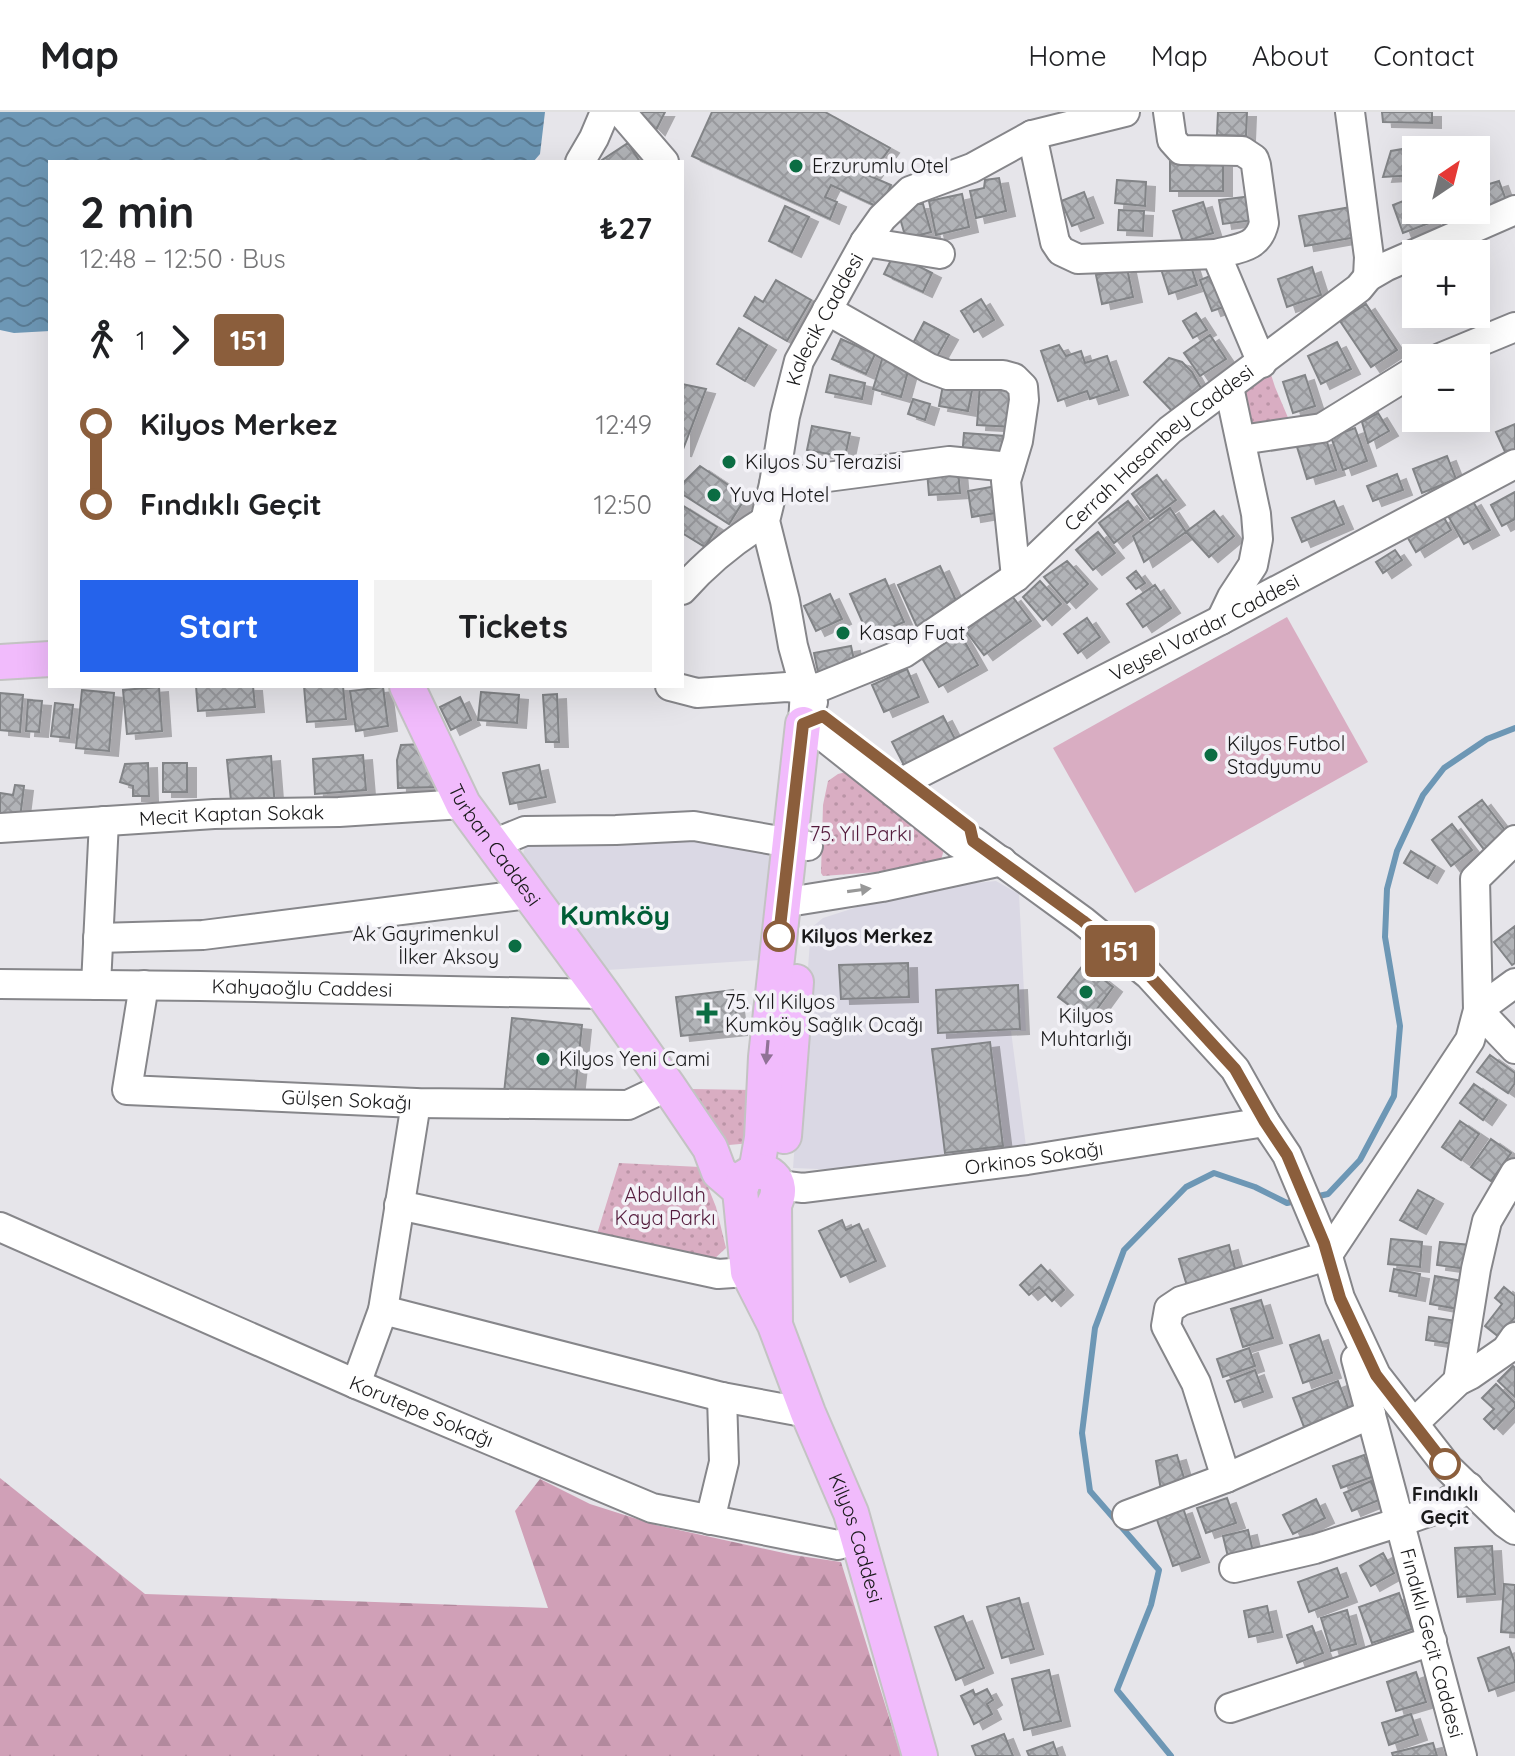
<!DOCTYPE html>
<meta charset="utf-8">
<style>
:root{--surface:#fff;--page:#f2f2f2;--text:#202124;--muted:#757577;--line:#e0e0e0;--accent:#2563eb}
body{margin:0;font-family:Quicksand,sans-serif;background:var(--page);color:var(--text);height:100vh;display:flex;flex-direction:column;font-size:30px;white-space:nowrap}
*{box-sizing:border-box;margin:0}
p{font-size:26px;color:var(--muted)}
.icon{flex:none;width:44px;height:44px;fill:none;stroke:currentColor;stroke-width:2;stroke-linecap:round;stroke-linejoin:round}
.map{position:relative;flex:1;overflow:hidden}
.sheet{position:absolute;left:48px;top:48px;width:636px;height:528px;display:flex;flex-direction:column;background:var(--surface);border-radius:0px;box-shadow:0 8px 32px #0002}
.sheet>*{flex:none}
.badge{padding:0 16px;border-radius:6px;font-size:28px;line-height:52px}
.needle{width:52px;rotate:35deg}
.fabs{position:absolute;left:1402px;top:24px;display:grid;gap:16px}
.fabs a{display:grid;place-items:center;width:88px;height:88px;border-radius:0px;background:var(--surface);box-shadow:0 8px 32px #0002;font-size:40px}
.map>.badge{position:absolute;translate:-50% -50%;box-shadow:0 0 0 4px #fff}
.legs{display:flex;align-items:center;gap:12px;height:88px;padding:0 32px;font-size:26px}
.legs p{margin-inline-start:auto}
.summary{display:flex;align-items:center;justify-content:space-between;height:136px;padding:0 32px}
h1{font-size:44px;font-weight:700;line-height:60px}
.button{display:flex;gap:16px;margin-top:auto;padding:16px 32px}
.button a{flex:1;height:92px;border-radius:0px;background:var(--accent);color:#fff;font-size:32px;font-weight:700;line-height:92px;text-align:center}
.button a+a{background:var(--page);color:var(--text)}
ul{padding:0 32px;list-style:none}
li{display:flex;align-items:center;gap:28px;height:80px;font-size:30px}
li i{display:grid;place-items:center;width:12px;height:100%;margin:0 10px;background:currentColor}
li i::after{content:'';width:20px;height:20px;margin:-10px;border:6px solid;border-radius:50%;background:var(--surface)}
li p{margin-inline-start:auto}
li:first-child i{background:linear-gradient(#0000 50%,currentColor 0)}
li:last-child i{background:linear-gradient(currentColor 50%,#0000 0)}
header{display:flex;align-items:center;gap:48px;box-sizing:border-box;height:112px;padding:0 40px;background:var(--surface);border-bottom:2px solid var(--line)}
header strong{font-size:38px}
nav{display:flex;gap:44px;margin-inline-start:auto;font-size:28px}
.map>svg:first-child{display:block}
</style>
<header>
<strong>Map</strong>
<nav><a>Home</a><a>Map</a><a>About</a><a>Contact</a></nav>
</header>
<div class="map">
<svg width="1515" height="1644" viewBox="0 0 1515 1644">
<defs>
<pattern id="forest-firs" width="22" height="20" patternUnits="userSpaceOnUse" patternTransform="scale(2)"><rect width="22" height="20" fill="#d0a0b7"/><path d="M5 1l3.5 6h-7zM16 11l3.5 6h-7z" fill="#b2899d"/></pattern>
<pattern id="park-dots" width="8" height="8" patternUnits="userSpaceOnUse" patternTransform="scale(2)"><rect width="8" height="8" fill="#d9adc2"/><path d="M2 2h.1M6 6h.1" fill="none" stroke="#ba94a6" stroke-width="1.8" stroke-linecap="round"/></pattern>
<pattern id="water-waves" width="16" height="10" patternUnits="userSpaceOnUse" patternTransform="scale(2)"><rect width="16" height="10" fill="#6d97b5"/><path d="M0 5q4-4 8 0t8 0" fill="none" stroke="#597a92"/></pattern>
<pattern id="building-cross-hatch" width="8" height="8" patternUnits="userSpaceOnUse" patternTransform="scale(2)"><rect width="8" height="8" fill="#b1b3b7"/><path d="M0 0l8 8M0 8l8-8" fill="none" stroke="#98999d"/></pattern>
<filter id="shadow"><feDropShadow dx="9" dy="5" stdDeviation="0" flood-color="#0004"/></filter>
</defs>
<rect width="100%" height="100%" fill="#e6e5ea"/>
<!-- built -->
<path fill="#dad8e4" d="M701,724L775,734L761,848L607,858L523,742L525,735L530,733Z
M996,769L1019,782L1026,919H1011L1026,1034L868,1059L793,1056L811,816L823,806L873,790L956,773Z"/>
<!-- forest -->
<path fill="url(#forest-firs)" d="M0,1366L145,1482L548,1496L515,1399L540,1367L590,1392L656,1413L793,1443L841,1450L901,1644H0Z"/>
<!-- park -->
<path fill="url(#park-dots)" d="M1267,250L1275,275L1292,315L1258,319C1252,311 1250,305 1248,295C1242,271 1250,266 1267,250Z
M846,660L945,734L941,748L877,760L823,764L821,761L823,693L828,669L838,662Z
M691,977L753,978L751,1031L729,1033Z
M619,1051L700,1055L716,1095L726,1136L713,1148L597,1122Z"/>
<!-- garden -->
<path fill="#d9adc2" d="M1287,505L1368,650L1135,781L1053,636Z"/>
<!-- water -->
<path fill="url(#water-waves)" d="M0,0H545L540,42L533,50H50V219L14,221L0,218Z"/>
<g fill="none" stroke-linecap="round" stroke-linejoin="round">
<!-- stream -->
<path stroke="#6d97b5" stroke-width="6" d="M1314,1085L1328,1082L1360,1048L1394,984L1400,914L1385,825L1387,777L1397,739L1423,683L1444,656L1487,627L1515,616
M1171,1644L1117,1578L1151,1493L1159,1458L1090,1379L1082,1321L1095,1216L1124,1138L1186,1075L1214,1061L1255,1075L1287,1091L1299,1088"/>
</g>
<!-- building -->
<path fill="url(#building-cross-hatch)" stroke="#828487" stroke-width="2" filter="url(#shadow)" d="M638,0H665L656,18Z
M712,0H825L890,36L870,64L891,73L880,96L831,73L825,85L837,90L830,107L692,44Z
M1218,0H1247L1246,24L1217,23Z
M1382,0H1432V11L1383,10Z
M628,31L640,50H599Z
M1426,33L1427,38H1416V63L1383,65L1391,39Z
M1170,50L1223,51V79H1170Z
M999,66L1006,99L976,106L970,79L984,76L985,68Z
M1117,68L1146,70L1145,94L1115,91Z
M1499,69L1507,91L1481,100L1476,84V76Z
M1084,80L1094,106L1072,114L1061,89Z
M962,82L969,115L936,123L929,89Z
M1251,84L1254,108L1223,112L1219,88Z
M1416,84V98H1427L1432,110L1403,121L1393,93Z
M1203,90L1213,121L1183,130L1173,99Z
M913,92H923L931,120L906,127L900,106Z
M785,94L809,105L792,140L769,129Z
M1351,95L1357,125L1305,134L1299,104Z
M1119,98L1144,99L1143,119L1118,118Z
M1442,98H1467L1469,104L1447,112Z
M894,142L932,161L923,180L884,162Z
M1189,148L1197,173L1169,182L1161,157Z
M1312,155L1321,183L1287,195L1278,167Z
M1127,156L1133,185L1102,192L1096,163Z
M1215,162L1227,194L1212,199L1200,168Z
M776,168L811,188L787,229L744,204L755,185L763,190Z
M981,187L994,208L974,220L961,199Z
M1366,192L1397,238L1371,255L1340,209Z
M1196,201L1207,218L1193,226L1183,209Z
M924,210L949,223L935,248L911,235Z
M739,216L767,233L745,269L717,252Z
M1210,223L1226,247L1200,264L1184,241Z
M841,227L875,242L866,262L832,247Z
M1337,230L1351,257L1321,272L1308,244Z
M1059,233L1066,244L1081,239L1085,251L1107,244L1119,278L1090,287L1087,279L1058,289L1041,239Z
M883,244L910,252L901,285L873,277Z
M1169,246L1182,250L1192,260L1201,276L1174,301L1144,270Z
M830,263L865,271L862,287L826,280Z
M1305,263L1315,294L1293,301L1283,270Z
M944,268L973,273L968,299L939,294Z
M682,272L706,277L682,340Z
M980,272L1015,275L1013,315L977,313Z
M913,287L930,292L925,308L908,302Z
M1378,301L1389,319L1368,331L1362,310Z
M1515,312V338L1506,342L1496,320Z
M812,314L850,321L845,345L807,338Z
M1355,316L1367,349L1343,358L1331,325Z
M964,321L1005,324L1004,349L962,346Z
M1326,327L1336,358L1307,367L1297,335Z
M1447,344L1456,367L1422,381L1413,357Z
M700,354L746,385L729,412L682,382V372Z
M958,357L960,381L929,383L927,359Z
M1397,362L1403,378L1373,389L1367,374Z
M1157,363L1176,388L1150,407L1132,382Z
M997,374L1002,400L972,405L968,379Z
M1515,380V407L1502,414L1491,393Z
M1472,388L1490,418L1464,432L1447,402Z
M1128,389L1143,408L1114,431L1099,411Z
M1334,389L1344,412L1302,430L1292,406Z
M682,393L717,415L705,435L682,421Z
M1170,396L1186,420L1144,450L1133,424Z
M1214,399L1234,424L1209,445L1186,420Z
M1443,404L1451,418L1416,440L1408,426Z
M1098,420L1115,441L1093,458L1076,438Z
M1395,438L1402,448L1383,461L1376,450Z
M1067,449L1088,472L1067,491L1044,465Z
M940,454L959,495L917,515L898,473Z
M1136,459L1145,471L1136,477L1127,466Z
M885,467L904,510L869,525L850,482Z
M1040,469L1061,492L1043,508L1023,485Z
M1155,473L1171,496L1143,515L1127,492Z
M830,482L842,507L816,519L804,494Z
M1012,484L1031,509L984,543L965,518Z
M1087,506L1100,525L1078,541L1064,522Z
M958,518L978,553L939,575L919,541Z
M851,534L855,553L818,560L814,541Z
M907,557L919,585L884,600L872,573Z
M196,574H253L255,595L198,599Z
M304,574H343L346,607L307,610Z
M159,575L162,619L127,622L123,578Z
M383,575L388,614L356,619L350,579Z
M82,578L114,581L109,639L76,636Z
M481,580L519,583L517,611L478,608Z
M0,581L23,583L20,620L0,618Z
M557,582L559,630H546L543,583Z
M460,585L471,608L451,618L440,595Z
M28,588L42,589L39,620L26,619Z
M55,591L73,593L69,626L51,624Z
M943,604L957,631L906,657L892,630Z
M424,632L439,675L398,676L397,648L401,633Z
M363,643L366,678L315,682L313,647Z
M271,644L275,695L232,699L227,648Z
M148,651L149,684H133V674L120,670L125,652Z
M163,651H187V680H163Z
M539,653L546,685L510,692L503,661Z
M15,673L24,674L19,714L0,712V681L13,683Z
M1482,688L1508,722L1486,740L1459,705Z
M1452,712L1472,738L1451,754L1432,728Z
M1411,739L1435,754L1428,766L1404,751Z
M1515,814V851L1512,853L1494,830Z
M908,851L909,885L841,887L839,853Z
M1084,852L1113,875L1089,908L1058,885Z
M1018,873L1020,917L938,921L936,878Z
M733,878L738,918L681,924L676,885Z
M512,906L582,913L574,989L504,981Z
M990,930L1003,1034L945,1041L932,937Z
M1490,943L1515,961V971L1508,981L1477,960Z
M1474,972L1497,988L1483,1008L1460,991Z
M1460,1009L1479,1022L1461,1048L1442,1035Z
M1491,1027L1511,1041L1491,1069L1471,1055Z
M1418,1078L1434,1087L1417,1117L1400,1108Z
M842,1108L846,1118L859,1112L876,1149L841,1165L819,1119Z
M1391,1127L1422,1130L1420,1155L1388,1152Z
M1440,1130L1470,1133L1466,1157L1437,1153Z
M1229,1133L1236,1160L1187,1174L1179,1147Z
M1041,1153L1064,1178L1052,1189L1039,1175L1029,1183L1020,1173Z
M1394,1157L1420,1162L1416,1184L1390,1179Z
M1435,1164L1463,1169L1458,1197L1430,1192Z
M1504,1175L1515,1184V1205L1499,1225L1485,1214L1502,1192L1495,1186Z
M1261,1188L1273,1226L1243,1235L1231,1197Z
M1429,1205L1457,1209L1454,1232L1426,1228Z
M1319,1223L1332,1261L1303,1271L1290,1233Z
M1249,1236L1255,1254L1223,1265L1217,1247Z
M1513,1254L1515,1256V1285L1498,1269Z
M1255,1258L1263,1280L1235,1290L1227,1269Z
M1338,1269L1349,1298L1304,1315L1293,1286Z
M1496,1272L1515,1291V1295L1494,1317L1484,1307L1494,1297L1482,1286Z
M1177,1343L1187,1376L1162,1384L1156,1349Z
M1364,1343L1372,1365L1341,1376L1333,1354Z
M1371,1369L1379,1388L1352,1399L1344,1381Z
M1227,1386L1236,1411L1206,1421L1197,1396Z
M1316,1387L1325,1406L1293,1422L1283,1403Z
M1183,1396L1200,1445L1173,1454L1156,1405Z
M1248,1418L1254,1444L1229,1449L1223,1424Z
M1492,1434L1495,1482L1458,1485L1455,1436Z
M1383,1441L1394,1461L1371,1474L1360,1454Z
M1337,1456L1348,1485L1309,1500L1298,1470Z
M1504,1472L1515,1473V1521L1501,1520Z
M1399,1481L1412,1517L1372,1531L1359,1495Z
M1019,1486L1034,1537L1002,1546L987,1495Z
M1267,1494L1273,1520L1249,1525L1244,1499Z
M1347,1498L1356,1532L1331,1539L1321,1506Z
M963,1504L984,1556L956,1568L935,1515Z
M1312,1514L1323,1541L1297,1551L1287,1523Z
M1509,1535L1515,1551V1570L1489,1579L1478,1546Z
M1049,1558L1061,1609L1024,1618L1012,1567Z
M1416,1560L1426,1590L1396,1599L1387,1570Z
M987,1577L993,1588L987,1592L992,1602L974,1612L961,1584L973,1578L975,1583Z
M1411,1602L1418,1623L1389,1633L1382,1611Z
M1004,1622L1013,1644H976L972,1634Z
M1053,1630L1058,1644H1029L1027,1639Z
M1433,1631L1437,1644H1393L1392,1641Z"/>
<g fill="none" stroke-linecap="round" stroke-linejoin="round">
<!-- minor casing -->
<g stroke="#86868a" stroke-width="32">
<g id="minor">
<path d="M621,0L664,50"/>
<path d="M1168,0L1172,28L1181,38L1242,39L1254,47L1256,53L1264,111C1258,137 1238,136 1216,142L1262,251"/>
<path d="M1350,0L1369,145L1368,165"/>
<path d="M1032,23L1055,130L1061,139L1078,147L1216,142"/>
<path d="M580,50L594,26L605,0"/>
<path d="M865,130L940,142"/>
<path d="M827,198L929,256L948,263H1003L1014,266L1023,275L1024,288L1018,329L1006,369L1016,465"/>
<path d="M1440,246L1515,215"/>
<path d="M1241,328L1322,316L1416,258"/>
<path d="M774,372L949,349L1010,355"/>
<path d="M682,478C706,451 734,428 765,409"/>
<path d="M1221,508L1232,485L1253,453L1258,427L1256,402L1229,275"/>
<path id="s1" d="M670,574L697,581L787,575L805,577L820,575L904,541L1016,465L1170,318L1359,176L1368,165L1387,154L1515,98"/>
<path d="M805,577L803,612L819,621L959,732L973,729L1083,809L1149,863L1235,957L1265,1010L1287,1043L1324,1131L1340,1186L1376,1263L1449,1357L1505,1411L1515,1418"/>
<path id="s2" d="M813,590L805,577L793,534L785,489L765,409L774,372L785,304L799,249L865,130L882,106L910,79L972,56L1032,23L1125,0"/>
<path id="s3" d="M895,681L908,667L1221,508L1515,352"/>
<path id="s4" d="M0,716L214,702L339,700L463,692"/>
<path d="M1515,728L1475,767L1478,898L1515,937"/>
<path d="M493,732L525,719L616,718L694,714L808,734"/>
<path d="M782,791L882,775L1002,749"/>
<path d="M98,826L203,823L529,782"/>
<path id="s5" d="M0,872L200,874L603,882"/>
<path d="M96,873L104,709"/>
<path id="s6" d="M144,873L127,978L416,991L628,993L668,974"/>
<path id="s7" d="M778,1073L803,1076L1027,1048L1265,1010"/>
<path d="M399,1093L718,1162L748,1160"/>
<path id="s8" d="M0,1115L356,1272L652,1396L838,1433L858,1426"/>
<path d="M1327,1144L1470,928L1478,898L1515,871"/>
<path d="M383,1198L722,1285L808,1301"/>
<path id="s9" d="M1356,1247L1462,1644"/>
<path d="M1458,1269L1476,1157L1487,1109L1515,1061"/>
<path d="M356,1272L383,1198L416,991"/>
<path d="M1414,1311L1458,1269L1470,1263L1506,1238L1515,1225"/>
<path d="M1226,1366L1196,1271L1166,1214L1169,1197L1181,1189L1327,1144"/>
<path d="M1127,1403L1226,1366L1371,1302"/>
<path d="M710,1408L724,1350L722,1285"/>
<path d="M1234,1456L1315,1437L1400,1410L1437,1397L1469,1375"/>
<path d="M1230,1596L1432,1529"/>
</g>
</g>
<!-- major casing -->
<g stroke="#c3c3c3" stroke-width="38">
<g id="major">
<path d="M0,550L50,547"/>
<path id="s10" d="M407,574L463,692L603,882L668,974L710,1036L719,1060L740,1078"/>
<path d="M784,1024L796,870"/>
<path d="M756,1060L762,1026L766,945L803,612"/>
<path id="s11" d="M775,1213L774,1092C787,1070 766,1050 745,1065L740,1078L748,1160L775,1213L808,1301L851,1401L920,1644"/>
</g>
</g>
<!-- minor -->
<use href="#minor" stroke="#fff" stroke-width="28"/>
<!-- major -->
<use href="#major" stroke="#f1bbfc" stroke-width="34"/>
</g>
<!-- one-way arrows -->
<defs><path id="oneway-solid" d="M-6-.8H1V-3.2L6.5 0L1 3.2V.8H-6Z" transform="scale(2)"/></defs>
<use fill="#989898" href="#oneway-solid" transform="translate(859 778) rotate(-8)"/>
<use fill="#907296" href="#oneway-solid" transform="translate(767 940) rotate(95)"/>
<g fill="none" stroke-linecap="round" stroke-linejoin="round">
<!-- line-1 casing -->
<g stroke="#fff" stroke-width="18">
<path id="line-1" d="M779,824L803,612L823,604L970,716L973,729L1083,809L1149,863L1235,957L1265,1010L1287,1043L1324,1131L1340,1186L1376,1263L1445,1352"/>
</g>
<!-- line-1 -->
<use href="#line-1" stroke="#8b5e3c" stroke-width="12"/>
</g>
<!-- markers -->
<g fill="#0b6d43" stroke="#f3f2f7" stroke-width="3">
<circle cx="796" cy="54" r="8"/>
<circle cx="729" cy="350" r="8"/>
<circle cx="714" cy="383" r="8"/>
<circle cx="843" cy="521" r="8"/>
<circle cx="1211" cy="643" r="8"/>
<circle cx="515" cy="834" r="8"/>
<circle cx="1086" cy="880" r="8"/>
<path d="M703 889h8v8h8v8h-8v8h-8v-8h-8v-8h8z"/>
<circle cx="543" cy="947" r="8"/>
</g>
<g fill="#fff" stroke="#8b5e3c" stroke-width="4">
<circle cx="779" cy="824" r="14"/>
<circle cx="1445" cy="1352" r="14"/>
</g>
<g text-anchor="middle" stroke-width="7" stroke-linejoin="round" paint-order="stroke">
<!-- poi labels -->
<g font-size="20" fill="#19191a" stroke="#f3f2f7" text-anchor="start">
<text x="812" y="61">Erzurumlu Otel</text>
<text x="745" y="357">Kilyos Su Terazisi</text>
<text x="730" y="390">Yuva Hotel</text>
<text x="859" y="528">Kasap Fuat</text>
<text x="1227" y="639">Kilyos Futbol<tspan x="1227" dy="23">Stadyumu</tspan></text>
<text x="499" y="829" text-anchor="end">Ak Gayrimenkul<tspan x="499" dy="23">İlker Aksoy</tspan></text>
<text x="725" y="897">75. Yıl Kilyos<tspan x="725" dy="23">Kumköy Sağlık Ocağı</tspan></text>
<text x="1086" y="911" text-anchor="middle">Kilyos<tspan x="1086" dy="23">Muhtarlığı</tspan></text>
<text x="559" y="954">Kilyos Yeni Cami</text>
</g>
<!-- street labels -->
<g font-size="20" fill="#19191a" stroke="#f3f2f7">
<text dy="7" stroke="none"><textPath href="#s2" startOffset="400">Kalecik Caddesi</textPath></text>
<text dy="7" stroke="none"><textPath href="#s1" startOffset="570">Cerrah Hasanbey Caddesi</textPath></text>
<text dy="7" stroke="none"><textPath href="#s3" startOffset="352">Veysel Vardar Caddesi</textPath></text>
<text dy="7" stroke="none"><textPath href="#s4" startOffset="232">Mecit Kaptan Sokak</textPath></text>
<text dy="7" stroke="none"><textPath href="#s10" startOffset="182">Turban Caddesi</textPath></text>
<text dy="7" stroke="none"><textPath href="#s5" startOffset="302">Kahyaoğlu Caddesi</textPath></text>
<text dy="7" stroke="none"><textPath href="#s6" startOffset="326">Gülşen Sokağı</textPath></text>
<text dy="7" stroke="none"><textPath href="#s7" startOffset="258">Orkinos Sokağı</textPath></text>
<text dy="7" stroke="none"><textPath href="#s8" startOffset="460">Korutepe Sokağı</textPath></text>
<text dy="7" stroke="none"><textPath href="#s11" startOffset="564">Kilyos Caddesi</textPath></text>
<text dy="7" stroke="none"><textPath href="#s9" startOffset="294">Fındıklı Geçit Caddesi</textPath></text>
</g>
<!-- park labels -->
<g font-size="20" fill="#541b3c" stroke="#f3f2f7">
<text x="861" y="729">75. Yıl Parkı</text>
<text x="665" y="1090">Abdullah<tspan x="665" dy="23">Kaya Parkı</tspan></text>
</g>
<!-- stop labels -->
<g font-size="20" font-weight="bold" fill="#19191a" stroke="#f3f2f7" text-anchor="start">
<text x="801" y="831">Kilyos Merkez</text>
<text x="1445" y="1389" text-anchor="middle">Fındıklı<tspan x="1445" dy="23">Geçit</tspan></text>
</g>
<!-- district labels -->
<g font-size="28" font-weight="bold" fill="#005d36" stroke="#f3f2f7">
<text x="615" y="813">Kumköy</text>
</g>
</g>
</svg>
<div class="fabs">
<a><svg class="needle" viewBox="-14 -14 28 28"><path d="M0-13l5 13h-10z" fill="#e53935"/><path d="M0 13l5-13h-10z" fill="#757577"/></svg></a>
<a>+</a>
<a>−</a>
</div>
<b class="badge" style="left:1120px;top:839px;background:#8b5e3c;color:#fff">151</b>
<section class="sheet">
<div class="summary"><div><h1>2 min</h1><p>12:48 – 12:50 · Bus</p></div><b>₺27</b></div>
<div class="legs"><svg class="icon" aria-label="walk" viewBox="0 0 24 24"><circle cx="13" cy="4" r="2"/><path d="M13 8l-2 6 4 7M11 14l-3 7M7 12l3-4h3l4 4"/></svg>1<svg class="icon" aria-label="forward" viewBox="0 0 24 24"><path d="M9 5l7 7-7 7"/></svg><b class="badge" style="background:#8b5e3c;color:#fff">151</b></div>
<ul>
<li><i style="color:#8b5e3c"></i><b>Kilyos Merkez</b><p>12:49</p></li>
<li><i style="color:#8b5e3c"></i><b>Fındıklı Geçit</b><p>12:50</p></li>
</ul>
<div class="button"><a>Start</a><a>Tickets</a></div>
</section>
</div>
